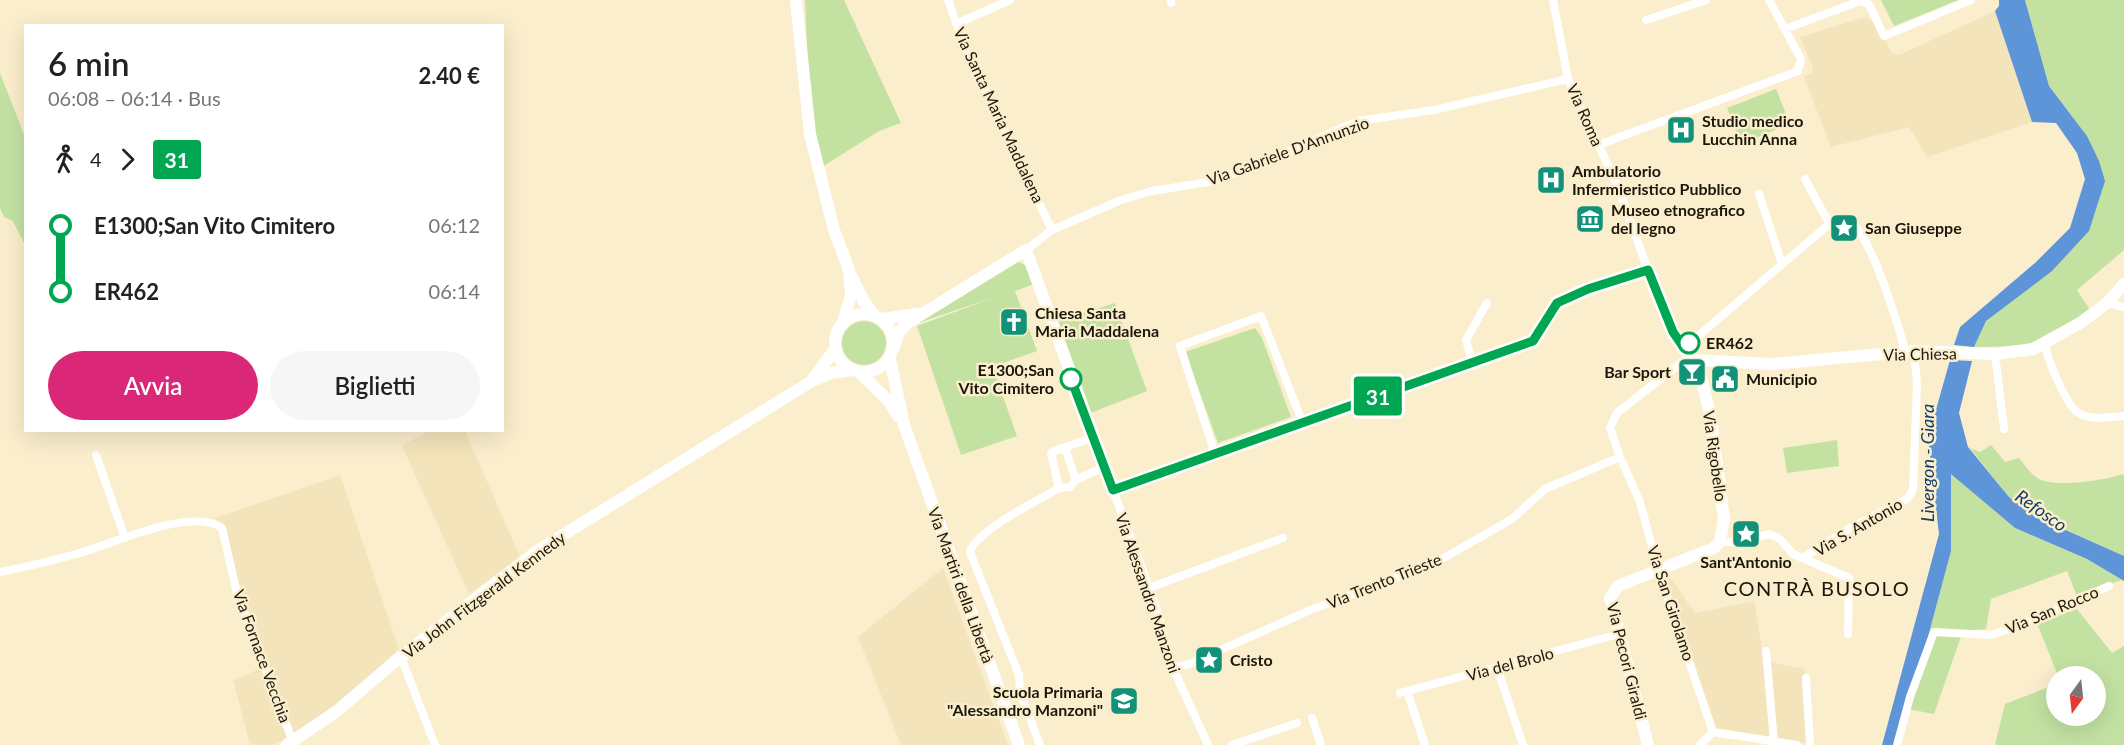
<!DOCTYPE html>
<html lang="it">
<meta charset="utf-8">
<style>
:root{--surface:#fff;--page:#f6f6f6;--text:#222;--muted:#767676;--accent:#db2777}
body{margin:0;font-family:Lato,sans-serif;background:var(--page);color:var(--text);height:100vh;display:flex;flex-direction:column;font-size:22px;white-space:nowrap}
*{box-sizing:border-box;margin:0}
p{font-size:20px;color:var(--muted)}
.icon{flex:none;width:33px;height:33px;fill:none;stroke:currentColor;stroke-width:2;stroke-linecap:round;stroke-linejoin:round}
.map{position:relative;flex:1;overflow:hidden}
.drawer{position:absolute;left:24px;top:24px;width:480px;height:408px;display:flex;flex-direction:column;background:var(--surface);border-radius:0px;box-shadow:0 6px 24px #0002}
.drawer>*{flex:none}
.badge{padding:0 12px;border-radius:4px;font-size:21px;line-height:39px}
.needle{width:39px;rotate:195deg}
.tools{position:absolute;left:2046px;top:666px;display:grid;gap:12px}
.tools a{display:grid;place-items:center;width:60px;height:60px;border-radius:50%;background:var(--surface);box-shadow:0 6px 24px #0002;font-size:30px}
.map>.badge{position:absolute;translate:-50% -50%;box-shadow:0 0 0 3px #fff}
.legs{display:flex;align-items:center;gap:9px;height:66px;padding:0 24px;font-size:20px}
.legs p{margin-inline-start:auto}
.overview{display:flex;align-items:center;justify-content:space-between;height:102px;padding:0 24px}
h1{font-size:33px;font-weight:600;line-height:45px}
.action{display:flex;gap:12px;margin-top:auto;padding:12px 24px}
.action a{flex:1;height:69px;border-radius:36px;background:var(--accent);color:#fff;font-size:24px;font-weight:600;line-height:69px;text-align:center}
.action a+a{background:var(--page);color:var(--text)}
ul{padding:0 24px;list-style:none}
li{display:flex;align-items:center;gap:21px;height:66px;font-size:22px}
li i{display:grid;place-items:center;width:9px;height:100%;margin:0 8px;background:currentColor}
li i::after{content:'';width:15px;height:15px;margin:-8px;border:4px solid;border-radius:50%;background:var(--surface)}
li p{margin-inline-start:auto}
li:first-child i{background:linear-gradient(#0000 50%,currentColor 0)}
li:last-child i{background:linear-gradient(currentColor 50%,#0000 0)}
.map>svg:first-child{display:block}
</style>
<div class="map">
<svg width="2124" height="745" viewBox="0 0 2124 745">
<rect width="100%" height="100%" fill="#fbeecd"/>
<!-- built -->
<path fill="#f3e4bb" d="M1995,11L2032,122L1927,157L1909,127L1831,147L1804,77L1812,73L1813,68L1800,37L1865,17L1875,22L1892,53L1899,55Z
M430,430L465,431L520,557L469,594L402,446Z
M340,475L399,649L331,710L305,728L273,745H250L233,680L262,668L216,518Z
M943,568L973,650L1008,745H901L858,637Z
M1669,576L1695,613L1754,601L1764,661L1804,669L1810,744L1721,732L1714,726L1661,578Z"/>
<!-- green -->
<path fill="#c3e2a2" d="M805,0H844L901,123L879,131L822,167L809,97Z
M1881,0H1958L1894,26Z
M2025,0H2124V250L2077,290L2090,310L2036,346L1974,347L1986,321L2089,231L2087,136L2049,86Z
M0,73L25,137V245L13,221L4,217L0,208Z
M1776,89L1790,124L1741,144L1727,108Z
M1017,261L1028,267L1034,284L1015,291L1037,351L986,369L987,373L994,371L1017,436L961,455L917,326L995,297L918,323Z
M1115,303L1147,391L1088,414L1056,322Z
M842 343a22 22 0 1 1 44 0a22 22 0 1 1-44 0Z
M1255,328L1262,338L1291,417L1218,443L1185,352Z
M1837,440L1839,466L1787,473L1783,448Z
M1991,445L2005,462L2019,458C2025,465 2030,474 2039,479C2057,488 2105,480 2124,474V556L2034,516L2009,497L1970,448L1980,452Z
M1951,473L2015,528L2087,559L2122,580L2076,594L2067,571L1991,599L1986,629L1963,631L1934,714L1908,709L1951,551Z
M2077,609L2112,653L2124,646V745H1995L2005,704L2056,684V716H2096V676H2058L2037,623Z"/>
<!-- water -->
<path fill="#5e95d8" d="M1999,0H2025L2049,86L2087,136L2099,161L2105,181L2089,231L2052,271L1986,321L1974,347L1954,345L1960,327L2035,263L2070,228L2085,179L2077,153L2056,123L2032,122L1995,11L1999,6Z
M1950,360L1972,361L1959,413L1968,447L2009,497L2034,516L2124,556V581L2087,559L2015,528L1951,474V551L1899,745H1882L1939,534L1928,438Z"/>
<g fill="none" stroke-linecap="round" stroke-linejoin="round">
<!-- street -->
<path stroke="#fff" stroke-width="8" d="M948,0L967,53L1052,230
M1171,0V3
M1553,0L1568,79L1618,187L1648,270
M1646,20L1706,0
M956,24L1010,0
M1785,29L1860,1L1869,4L1884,36L1971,0
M1598,145L1798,71L1801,59L1769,0
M1805,179L1830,225
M1759,194L1782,264
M1026,250L1052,230L1121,200L1152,191L1209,182L1262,163L1358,121L1434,110L1568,79
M2107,303L2124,307
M2045,344C2047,359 2066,404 2077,412C2089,421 2111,417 2124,416
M1684,348L1827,226C1834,223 1841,218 1849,221C1868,228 1901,330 1905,352
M1995,354L2004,429
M1472,361L1466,340L1487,303
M1062,448L1093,438
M1215,454L1180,346L1261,316L1302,421
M96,455L125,538
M1620,457L1640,502L1658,569L1713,732
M1059,488L1051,453L1062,448L1066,451L1076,480
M1113,490L1155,604L1173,668L1208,745
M1720,542H1736L1770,534L1780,539L1793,554L1849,578L1848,634
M1804,557L1852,527L1907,499L1913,490L1917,384L1914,351
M0,572C25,567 51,561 76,554C110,545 191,506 222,528L237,593L293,742
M1149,588L1283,538
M1766,651L1774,742
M401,657L435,745
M1173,668L1189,664L1308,611L1435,563L1512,519L1545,489L1620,457L1610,428L1617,413L1690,356
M1497,668L1523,745
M1806,678L1810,745
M1407,691L1425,745
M1400,693L1619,634
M1312,718L1321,745
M1713,732L1797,745
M1040,745L1020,692L1019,675L970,552C975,531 1039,500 1059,488L1070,487L1076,480L1104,467
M1232,745L1297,723
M1700,745L1713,732
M1897,745L1910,697L1934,632L1991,635L2018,626L2109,586"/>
<!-- secondary -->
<path stroke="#fff" stroke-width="12" d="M796,0L810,134L834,230L849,270L851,295L843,323
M852,277L864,302L875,316
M835 343a29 29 0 1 1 58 0a29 29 0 1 1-58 0Z
M881,319L917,314
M894,347L899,332L909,322L1026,250L1113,490L1533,341L1557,303L1588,289L1648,270L1673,332L1693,360L1701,377L1711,418L1724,519L1720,542L1714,548L1618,586L1610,598L1648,745
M890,359L904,425L1019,745
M1693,360L1772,364L1914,351L1995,354L2033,349L2080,323L2107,303L2124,284
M860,373L888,400L898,416
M813,379L835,349
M287,745L337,711L398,659L537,551L812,381L831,373L853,370"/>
</g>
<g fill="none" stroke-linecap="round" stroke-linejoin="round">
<!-- line-1 casing -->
<g stroke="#fff" stroke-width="14">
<path id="line-1" d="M1071,379L1113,490L1533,341L1557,303L1588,289L1648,270L1673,332L1684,348L1689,343"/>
</g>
<!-- line-1 -->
<use href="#line-1" stroke="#00a651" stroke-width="9"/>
</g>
<!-- icons -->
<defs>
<g id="hospital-square" transform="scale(1.5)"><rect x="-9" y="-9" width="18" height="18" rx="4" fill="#129279" stroke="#fbeecd"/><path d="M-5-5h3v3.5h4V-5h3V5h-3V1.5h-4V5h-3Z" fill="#fff"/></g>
<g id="museum-square" transform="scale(1.5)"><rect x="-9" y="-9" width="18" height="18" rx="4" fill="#129279" stroke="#fbeecd"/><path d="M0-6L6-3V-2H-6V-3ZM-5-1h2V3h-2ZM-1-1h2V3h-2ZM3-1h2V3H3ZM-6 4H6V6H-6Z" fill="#fff"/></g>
<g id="sight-square" transform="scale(1.5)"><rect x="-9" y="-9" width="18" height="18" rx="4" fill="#129279" stroke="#fbeecd"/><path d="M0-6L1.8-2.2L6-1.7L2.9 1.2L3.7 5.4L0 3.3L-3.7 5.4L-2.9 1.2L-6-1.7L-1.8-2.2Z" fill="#fff"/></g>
<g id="church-square" transform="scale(1.5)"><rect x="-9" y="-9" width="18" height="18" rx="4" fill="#129279" stroke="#fbeecd"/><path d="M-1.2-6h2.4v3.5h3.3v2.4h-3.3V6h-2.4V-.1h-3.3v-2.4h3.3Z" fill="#fff"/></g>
<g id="bar-square" transform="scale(1.5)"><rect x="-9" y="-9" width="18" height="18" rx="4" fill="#129279" stroke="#fbeecd"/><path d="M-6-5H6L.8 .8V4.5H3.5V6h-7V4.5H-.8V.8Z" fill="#fff"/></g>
<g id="civic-square" transform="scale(1.5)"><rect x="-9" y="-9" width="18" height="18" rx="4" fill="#129279" stroke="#fbeecd"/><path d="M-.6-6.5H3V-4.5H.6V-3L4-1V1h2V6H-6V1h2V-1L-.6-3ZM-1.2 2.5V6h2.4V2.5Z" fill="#fff"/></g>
<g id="school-square" transform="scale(1.5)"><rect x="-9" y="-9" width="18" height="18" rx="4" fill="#129279" stroke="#fbeecd"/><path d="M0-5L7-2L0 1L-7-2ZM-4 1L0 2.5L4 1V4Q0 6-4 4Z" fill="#fff"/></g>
</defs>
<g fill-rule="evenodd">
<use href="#hospital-square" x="1681" y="130"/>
<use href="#hospital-square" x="1551" y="180"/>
<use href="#museum-square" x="1590" y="219"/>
<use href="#sight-square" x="1844" y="228"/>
<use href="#church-square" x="1014" y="322"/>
<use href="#bar-square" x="1692" y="372"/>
<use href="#civic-square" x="1725" y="379"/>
<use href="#sight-square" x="1746" y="534"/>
<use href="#sight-square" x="1209" y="660"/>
<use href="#school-square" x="1124" y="701"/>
</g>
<!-- markers -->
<g fill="#fff" stroke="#00a651" stroke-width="3">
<circle cx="1689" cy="343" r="10"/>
<circle cx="1071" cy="379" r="10"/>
</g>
<g text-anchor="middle" stroke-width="5" stroke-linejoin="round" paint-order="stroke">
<!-- street labels -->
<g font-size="16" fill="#1c170b" stroke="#fbeecd">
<text transform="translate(999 115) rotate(65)" y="6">Via Santa Maria Maddalena</text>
<text transform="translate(1585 115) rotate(66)" y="6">Via Roma</text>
<text transform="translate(1288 151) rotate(-20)" y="6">Via Gabriele D'Annunzio</text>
<text transform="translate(1920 354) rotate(-1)" y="6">Via Chiesa</text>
<text transform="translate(1715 456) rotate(82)" y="6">Via Rigobello</text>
<text transform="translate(1858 527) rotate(-30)" y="6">Via S. Antonio</text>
<text transform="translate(1384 581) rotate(-22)" y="6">Via Trento Trieste</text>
<text transform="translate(961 585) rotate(70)" y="6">Via Martiri della Libertà</text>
<text transform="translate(1148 593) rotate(71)" y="6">Via Alessandro Manzoni</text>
<text transform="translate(484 595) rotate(-37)" y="6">Via John Fitzgerald Kennedy</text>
<text transform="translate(1671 603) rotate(72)" y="6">Via San Girolamo</text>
<text transform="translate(2052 610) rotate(-23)" y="6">Via San Rocco</text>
<text transform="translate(262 656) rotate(70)" y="6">Via Fornace Vecchia</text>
<text transform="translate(1627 661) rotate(76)" y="6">Via Pecori Giraldi</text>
<text transform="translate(1510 664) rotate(-15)" y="6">Via del Brolo</text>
</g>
<!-- poi labels -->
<g font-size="16" font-weight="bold" fill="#1c170b" stroke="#fbeecd" text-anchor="start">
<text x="1702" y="127">Studio medico<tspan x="1702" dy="18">Lucchin Anna</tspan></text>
<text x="1572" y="177">Ambulatorio<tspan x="1572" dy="18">Infermieristico Pubblico</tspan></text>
<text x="1611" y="216">Museo etnografico<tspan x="1611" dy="18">del legno</tspan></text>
<text x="1865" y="234">San Giuseppe</text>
<text x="1035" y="319">Chiesa Santa<tspan x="1035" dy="18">Maria Maddalena</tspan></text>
<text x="1671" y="378" text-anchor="end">Bar Sport</text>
<text x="1746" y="385">Municipio</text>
<text x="1746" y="568" text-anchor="middle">Sant'Antonio</text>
<text x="1230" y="666">Cristo</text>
<text x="1103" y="698" text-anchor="end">Scuola Primaria<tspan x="1103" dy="18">"Alessandro Manzoni"</tspan></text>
</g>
<!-- stop labels -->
<g font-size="16" font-weight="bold" fill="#1c170b" stroke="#fbeecd" text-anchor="start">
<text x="1706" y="349">ER462</text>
<text x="1054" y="376" text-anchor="end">E1300;San<tspan x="1054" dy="18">Vito Cimitero</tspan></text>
</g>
<!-- water labels -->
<g font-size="18" font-style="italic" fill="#153c68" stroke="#fbeecd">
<text transform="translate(1928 463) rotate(-90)" y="6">Livergon - Giara</text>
<text transform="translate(2041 511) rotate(35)" y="6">Refosco</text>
</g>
<!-- quarter labels -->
<g font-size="20" letter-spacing="1.5" fill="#1c170b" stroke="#fbeecd">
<text x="1817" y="596">CONTRÀ BUSOLO</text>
</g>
</g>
</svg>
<div class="tools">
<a><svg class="needle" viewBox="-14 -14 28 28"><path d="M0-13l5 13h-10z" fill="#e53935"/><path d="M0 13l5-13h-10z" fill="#767676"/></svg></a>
</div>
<b class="badge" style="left:1378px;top:396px;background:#00a651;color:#fff">31</b>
<section class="drawer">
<div class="overview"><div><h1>6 min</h1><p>06:08 – 06:14 · Bus</p></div><b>2.40 €</b></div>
<div class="legs"><svg class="icon" aria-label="walk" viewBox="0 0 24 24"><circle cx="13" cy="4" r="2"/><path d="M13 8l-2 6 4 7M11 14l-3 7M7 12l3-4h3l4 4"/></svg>4<svg class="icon" aria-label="forward" viewBox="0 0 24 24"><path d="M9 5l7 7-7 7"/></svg><b class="badge" style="background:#00a651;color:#fff">31</b></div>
<ul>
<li><i style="color:#00a651"></i><b>E1300;San Vito Cimitero</b><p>06:12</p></li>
<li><i style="color:#00a651"></i><b>ER462</b><p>06:14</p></li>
</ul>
<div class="action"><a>Avvia</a><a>Biglietti</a></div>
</section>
</div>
